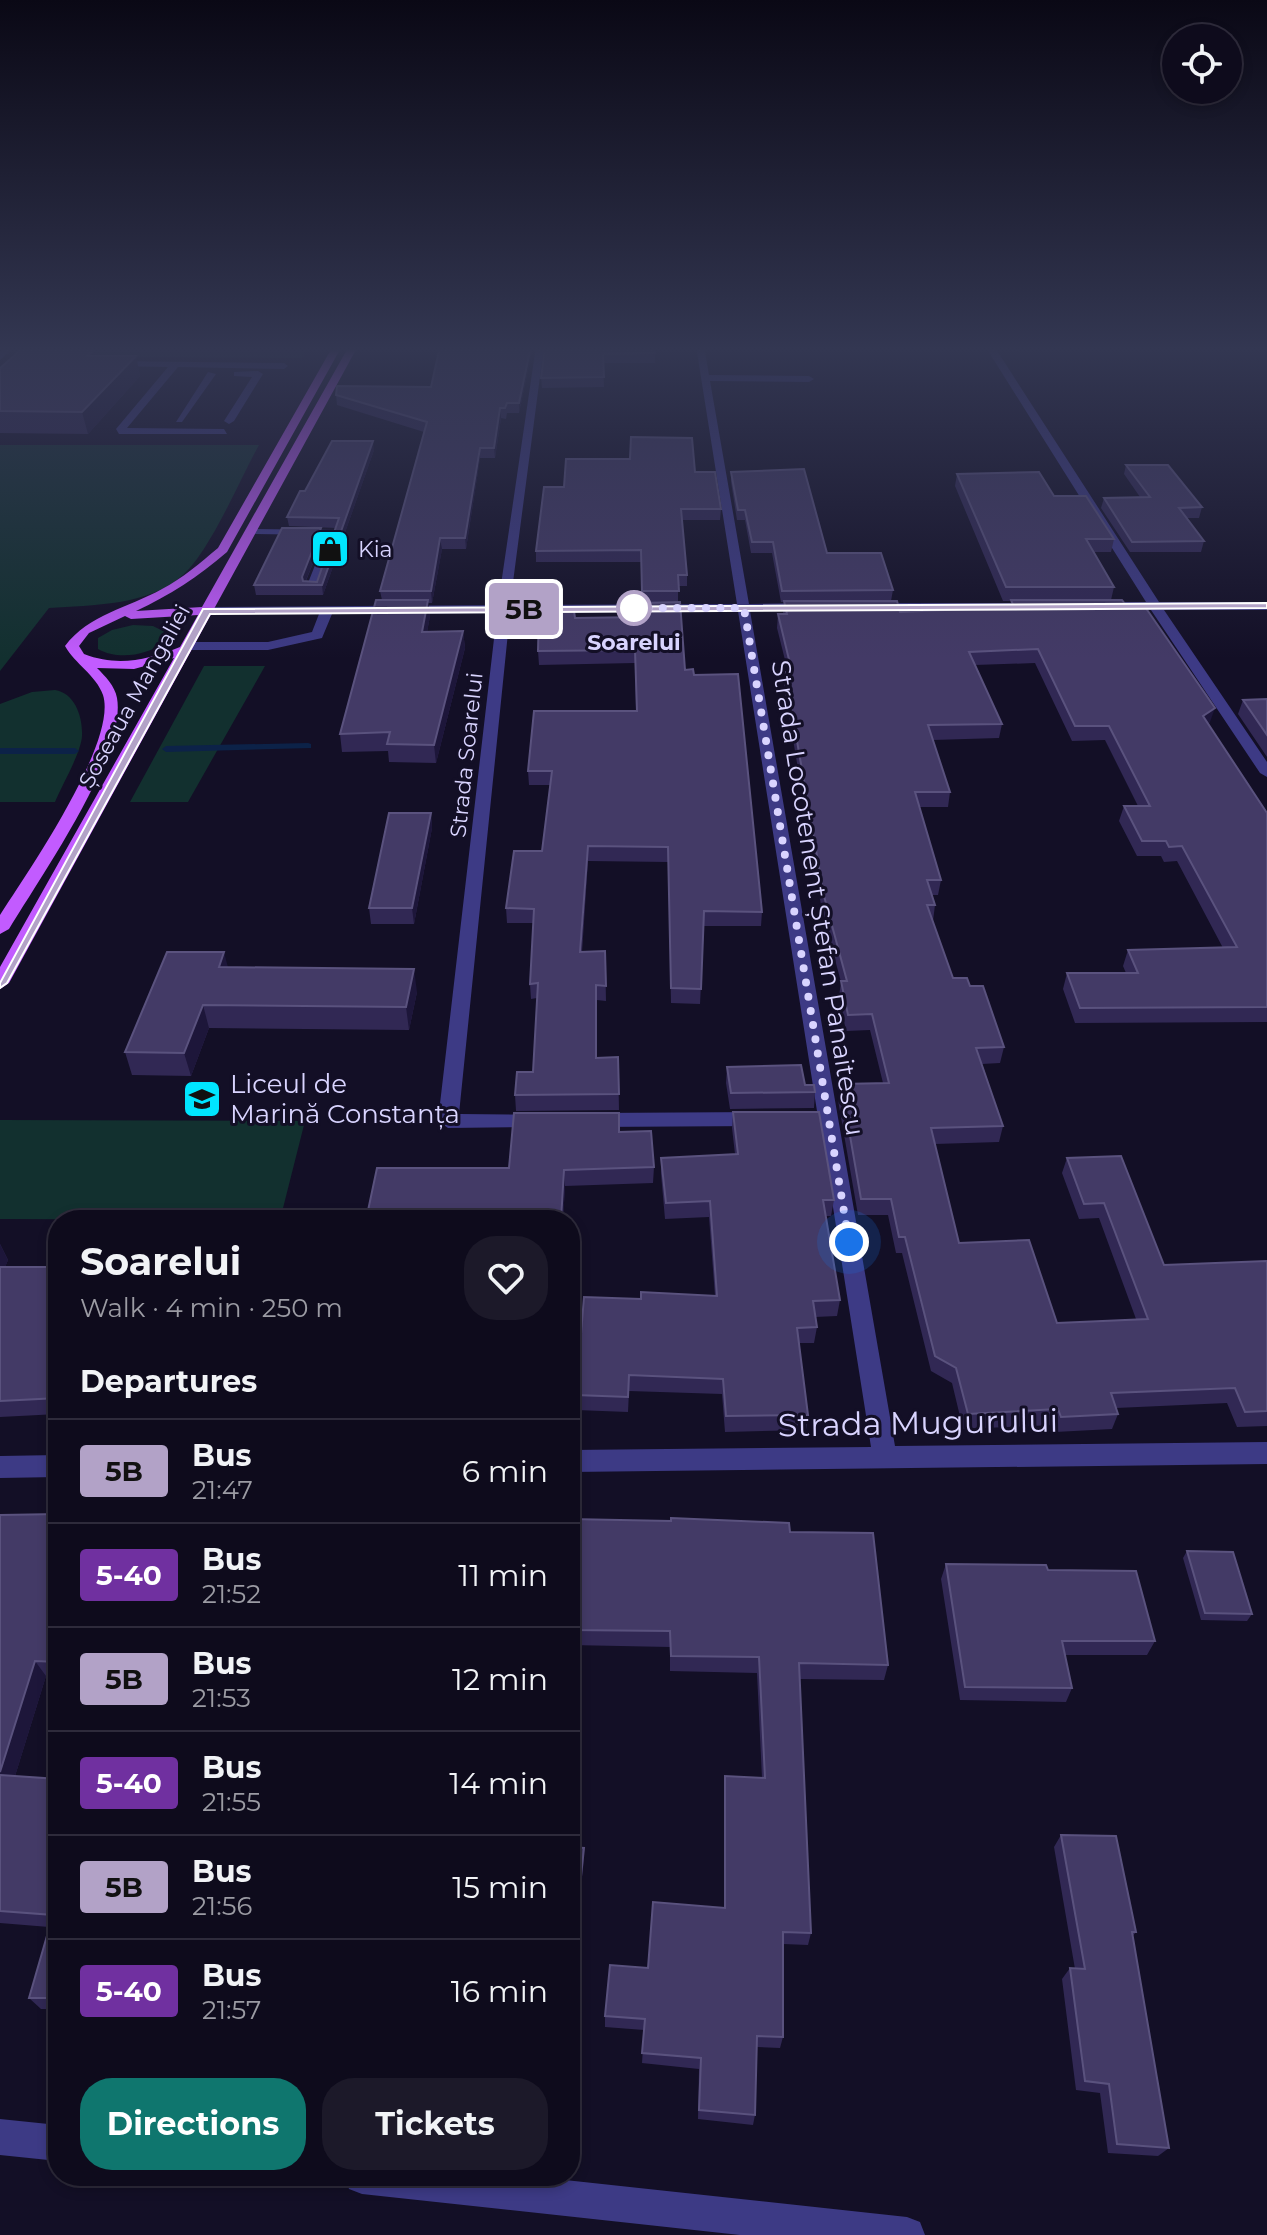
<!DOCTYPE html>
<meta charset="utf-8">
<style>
:root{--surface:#0e0b1c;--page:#1c1929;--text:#f1f3f6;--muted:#9b9ba3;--line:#2e2b3b;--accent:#0f766e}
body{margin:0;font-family:Montserrat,sans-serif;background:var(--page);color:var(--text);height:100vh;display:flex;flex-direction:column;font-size:30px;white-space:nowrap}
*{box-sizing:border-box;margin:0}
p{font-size:26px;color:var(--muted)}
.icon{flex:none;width:44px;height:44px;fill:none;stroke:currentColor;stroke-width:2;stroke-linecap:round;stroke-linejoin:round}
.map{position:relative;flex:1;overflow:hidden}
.panel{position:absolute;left:48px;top:1210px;width:532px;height:976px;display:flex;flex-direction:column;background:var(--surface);border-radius:32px;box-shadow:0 4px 12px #0003,0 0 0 2px var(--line)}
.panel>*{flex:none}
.badge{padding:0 16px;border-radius:6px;font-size:28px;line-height:52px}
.fabs{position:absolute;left:1162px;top:24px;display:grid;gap:16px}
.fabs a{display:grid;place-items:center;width:80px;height:80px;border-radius:50%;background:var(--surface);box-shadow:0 4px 12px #0003,0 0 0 2px var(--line);font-size:40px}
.you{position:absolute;width:40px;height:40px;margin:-20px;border:6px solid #fff;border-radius:50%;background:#1a73e8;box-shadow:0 0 0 12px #1a73e833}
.map>.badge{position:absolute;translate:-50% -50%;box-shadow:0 0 0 4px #fff}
h2{padding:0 32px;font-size:30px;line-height:72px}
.round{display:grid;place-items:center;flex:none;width:84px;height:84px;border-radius:32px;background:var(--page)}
.head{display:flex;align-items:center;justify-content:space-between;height:136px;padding:0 32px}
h1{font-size:38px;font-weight:700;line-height:60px}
.action{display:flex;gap:16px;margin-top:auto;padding:16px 32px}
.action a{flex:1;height:92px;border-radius:32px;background:var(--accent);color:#fff;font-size:32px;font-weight:700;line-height:92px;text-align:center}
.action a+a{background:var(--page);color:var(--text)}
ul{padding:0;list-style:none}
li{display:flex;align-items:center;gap:24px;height:104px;padding:0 32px;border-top:2px solid var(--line)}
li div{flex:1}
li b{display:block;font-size:30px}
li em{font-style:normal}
li .badge{min-width:88px;font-weight:700;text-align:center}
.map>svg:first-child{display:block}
</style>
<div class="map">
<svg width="1267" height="2235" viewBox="0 0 1267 2235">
<rect width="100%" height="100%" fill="#130f26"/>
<!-- green -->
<path fill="#12302f" d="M47,346H311L302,358L51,357L43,351Z
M0,445H259C240,479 211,549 184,574C150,606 92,605 49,608L0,671Z
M133,625L153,626L165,632L164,642C147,656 117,660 98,649V638L112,630Z
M204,666H265L188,802H130Z
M55,690C75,693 83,717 82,736C81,753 62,785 55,802H0V704L32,692Z
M0,1120L305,1121L280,1220H266L0,1219Z"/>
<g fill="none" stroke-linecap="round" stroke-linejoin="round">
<!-- stream -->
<path fill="#0c2248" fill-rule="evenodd" d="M308,743L311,744V748L166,752L162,749L166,746Z
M0,748H75L79,751L75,754H0Z"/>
<!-- minor -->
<path fill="#3d3a85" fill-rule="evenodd" d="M6,346H16L0,360V352Z
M536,346H544L510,605L737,604L696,346H704L709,375L809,376L814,379L809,382L710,381L749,604L811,603L817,607L811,611H750L895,1446L1267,1442V1464L570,1472V1450L871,1447L820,1125L793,1126L783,1119L793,1112L817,1111L738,611L510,613L459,1114L548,1115L551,1120L541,1127L448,1128L438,1121L497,613L332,614L322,638L268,650H188L181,646L188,642H268L312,632L319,614H203V608L207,607L498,605Z
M985,346H994L1159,602H1267V610H1164L1267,762V777L1260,773L1151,610H1119L1113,606L1119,602H1146Z
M112,361L284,363L288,366L284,369L178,367L127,428L224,429L227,434H119L116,429L168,367L109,366Z
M208,372L216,374L182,422H176Z
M234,372L258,371L263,374L234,421L229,424L224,421L252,377L234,376Z
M250,529L338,530L316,591L306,588L327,535L254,534L250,533Z
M871,603H1035L1041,607L1035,611L867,610V604Z
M761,1112L771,1119L761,1126L593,1127L583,1120L593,1113Z
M58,1455V1477L0,1478V1456Z
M0,2119L58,2125V2161L0,2155Z
M344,2176H528L907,2217L920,2222L925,2235H740L362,2194L349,2189Z"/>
<!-- major -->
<path fill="#c25bff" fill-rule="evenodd" d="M333,346H342L227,552C198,577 170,595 136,611L202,607L349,346H358L9,983L0,989V967L174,658L134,669L97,668C105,676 115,686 117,698C127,754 39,879 9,929L0,934V915C27,873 118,742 103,695C96,675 75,664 65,646C89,614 128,608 162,589C183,578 200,563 218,548ZM198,615L180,647C147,660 118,667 84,654L79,646L89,633L125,616L131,619Z"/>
</g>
<!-- wall -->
<path fill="#312854" d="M440,346H533L519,413H507L506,419L501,418L495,458H480L466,549H442L432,603H428L430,616L427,632L463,631L465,648L436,763L389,762L388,751L342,752L340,734L382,600L380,591L424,432L337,405L336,395L431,387Z
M545,346L655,353V363H603L604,387L542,388L541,378Z
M96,356H136L140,376L88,434L0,433V368Z
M374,450L323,595H256L254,585L321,528L323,538L306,581L317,582L336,528L289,526L287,517L305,491Z
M1126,465L1202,507L1199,518H1186L1204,541L1201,552H1130L1101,508L1104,498L1140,497L1124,474Z
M695,472L721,509L720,520H682L687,575V586H678V602H642L641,562H536V551L564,487Z
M731,472L827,553L893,590L891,601L900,612L1010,607L1011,601H1003L955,486L957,474L1054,496L1114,539L1111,552H1094L1114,587L1111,600L1210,722L1208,723L1267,813V1022L1075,1023L1063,989L1067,973H1126L1123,966L1128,950L1223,948L1177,861L1164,862L1161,856H1137L1119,821L1124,806H1138L1105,740L1072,741L1035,663L975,665L1002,724L999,738L933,740L950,792L948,807H919L941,880L938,895H932L935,905L933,921L953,978L970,986L1004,1047L1000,1063L982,1064L1003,1126L999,1142L935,1144L959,1243L1057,1323L1136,1319L1099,1218L1079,1219L1062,1173L1067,1158L1164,1265L1267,1261V1426L1237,1427L1227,1403L1116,1408L1118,1414L1112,1429L1055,1432L1053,1425L963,1429L952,1383L931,1371L902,1253H896L888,1215H858L838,1100L841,1084L883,1083L870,1030L846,1031L839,996L841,982L822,911L784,686L785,672H788L777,628L778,614H783L784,602H781L772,553H751L745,520H737L731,482Z
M575,618L694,675L762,912L761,926H704L700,1004L671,1003L668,862L588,861L582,952L605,951L606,1001L597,1000L596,1058L618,1057L619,1110L516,1111L515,1095L533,1072L537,998L531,999L530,984L533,923H507L506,908L542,851L550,785H529L528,771L636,711L635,663L539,665L538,651Z
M1267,699V757L1238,714L1243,700Z
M431,813L432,828L414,924H371L369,908Z
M228,968L417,992L409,1030L209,1028L191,1076L132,1075L125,1052Z
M727,1067L815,1092L814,1108L730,1109L726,1083Z
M733,1112L834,1200L831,1216H826L840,1300L837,1316L815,1317L817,1327L814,1343H799L808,1415L806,1430L725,1432L722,1394L629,1391L628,1412L576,1410V1395L641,1299L715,1296L709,1217L665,1219L661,1174V1158L735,1154L732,1128Z
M619,1132L654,1167L653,1183L565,1186L563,1220H366L509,1168Z
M0,1244L8,1260L5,1267H58V1414L0,1417Z
M58,1514V1677L46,1676L15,1776L58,1779V2009H41L29,1998L49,1927L0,1923V1515Z
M570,1519L790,1532L888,1665L884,1680L799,1679L811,1933L808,1945L783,1944V2037L780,2048L756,2047L755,2115L753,2125L698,2119L699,2069L642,2063L644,2030L605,2027V2016L648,1968L724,1908V1790L725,1776L762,1778L757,1673L670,1671V1647L570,1645Z
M1187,1551L1252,1614L1247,1621L1201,1620L1183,1558Z
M946,1564L1048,1570L1155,1641L1147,1655H1065L1072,1688L1066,1702L960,1700L941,1579Z
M1061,1835L1136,1932L1132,1937L1169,2148L1158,2156L1108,2153L1100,2093L1076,2090L1062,1979L1070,1968L1075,1969L1054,1847Z"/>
<!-- shaded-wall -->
<path fill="#1d163a" d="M531,346H533L519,413V403Z
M95,349L100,369L87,356Z
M136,356L140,376L88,434L82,412Z
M500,408L501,418L495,458L494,448Z
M373,441L374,450L323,595L322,585Z
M480,448V458L466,549L465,538Z
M321,528L323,538L304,585L302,577Z
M440,538L442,549L432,603L431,591Z
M428,600L430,616L424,649L422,632Z
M463,631L465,648L436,763L434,745Z
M1215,708L1210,722L1199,730L1203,716Z
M431,813L432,828L414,924L412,908Z
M588,846V861L580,966V952Z
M224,952L230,975L219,967Z
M414,969L417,992L409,1030L406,1007Z
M203,1005L209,1028L191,1076L184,1053Z
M564,1170L565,1186L563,1220H561Z
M0,1244L8,1260L0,1279Z
M35,1661L46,1676L11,1789L0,1776V1772Z
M584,1848V1860L570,2000V1981Z"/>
<!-- building -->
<path fill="#433a66" stroke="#5a527e" stroke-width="2" d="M440,346H531L519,403H507L505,408H500L494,448H480L465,538H440L431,591H380L427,422L336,395L337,386L431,387Z
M545,346H651L655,353L603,354L604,377L541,378Z
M23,348L95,349L87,356H136L82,412L0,411V368Z
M631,437L692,438L695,472H715L721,509H681L687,575H678L679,591H642L641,550L536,551L544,487H564L566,459H630Z
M332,441H373L322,585H254L282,528H321L302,577L303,581L317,582L339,518L287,517L300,491H305Z
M1126,465H1168L1202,507L1179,508L1204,541L1132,542L1104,498L1150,497Z
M804,469L827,553H881L893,590L782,591L773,542H752L745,510H738L731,472Z
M1039,472L1054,496H1086L1114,539H1086L1114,587H1006L957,474Z
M376,600H428L422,632L463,631L434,745L387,744L390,732L340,734Z
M1011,600H1122L1125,604H1143L1215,708L1203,716L1267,813V1007L1080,1008L1067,973H1138L1128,950L1237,947L1182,846L1169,847L1166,841H1142L1124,806H1150L1109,726H1075L1038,649L969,652L1002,724L928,725L950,792H915L941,880H927L935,905H927L953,978H967L970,986H983L1004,1047L976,1048L1003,1126L931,1128L959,1243L1029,1240L1057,1323L1148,1319L1104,1203L1084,1204L1067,1158L1121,1156L1164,1265L1267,1261V1411L1245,1412L1235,1388L1111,1393L1118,1414L1061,1417L1058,1409L968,1414L956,1368L935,1356L905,1237H899L891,1199H861L841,1084L889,1083L872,1014L848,1015L841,981H847L824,896L785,672H792L778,614H787L784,601H897L900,612L1014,607Z
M680,602L685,670L693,669L694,675L738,674L762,912L704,911L701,989L671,988L668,847L588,846L580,952L605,951L606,986L596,985V1058L618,1057L619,1094L515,1095L517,1072H533L538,983L530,984L534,909L506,908L514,851H542L552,771H528L534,711H637L635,650L538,651L539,612L574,611L575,618L643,617V603Z
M1267,699V735L1243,700Z
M389,813H431L412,908H369Z
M167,952H224L219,967L414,969L406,1007L203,1005L184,1053L125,1052Z
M801,1065L805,1085H814L815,1092L731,1093L727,1067Z
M733,1112H819L834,1200H823L840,1300L813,1301L817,1327L797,1328L808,1415L726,1416L723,1379L629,1375L628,1397L576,1395L584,1297L641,1299V1292L717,1296L710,1201L666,1203L661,1158L738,1154Z
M514,1113H619V1132L651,1131L654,1167L564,1170L561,1220H366L377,1168H509Z
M0,1267H58V1398L0,1401Z
M58,1514V1662L35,1661L0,1772V1515Z
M671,1518L789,1523L790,1532L873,1533L888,1665L799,1663L811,1933L783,1932V2037L757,2036L755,2115L699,2110L701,2058L642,2053L645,2019L605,2016L610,1965L648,1968L653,1902L725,1908V1776L765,1778L759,1657L671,1656L670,1631L570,1630V1519L671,1521Z
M1187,1551L1233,1552L1252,1614L1205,1613Z
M946,1564L1046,1565L1048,1570L1136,1571L1155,1641H1062L1072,1688L965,1687Z
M0,1775L58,1779V1813L54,1823H58V1998H29L53,1915L0,1911Z
M1061,1835L1116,1836L1136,1932H1132L1169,2148L1117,2144L1109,2084L1085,2081L1070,1968L1085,1969Z
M570,1847L584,1848L570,1981Z"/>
<!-- sky -->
<linearGradient id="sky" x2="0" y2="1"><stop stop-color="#0a0815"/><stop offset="0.53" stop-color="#333752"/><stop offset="1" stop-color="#333752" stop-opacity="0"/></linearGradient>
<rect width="1267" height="659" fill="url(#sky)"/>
<!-- line -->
<path fill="#b2a2c7" stroke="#fff" stroke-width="2" d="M1267,603V608L210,614L7,983L0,988V983L203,609Z"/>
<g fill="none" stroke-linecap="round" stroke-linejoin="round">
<!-- walk -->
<path stroke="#d9d4ff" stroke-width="8" stroke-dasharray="0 14.4" d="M634,608H744L849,1242"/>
</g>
<!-- icons -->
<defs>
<g id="shop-square" transform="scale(2)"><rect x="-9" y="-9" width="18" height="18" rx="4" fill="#00e5ff" stroke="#130f26"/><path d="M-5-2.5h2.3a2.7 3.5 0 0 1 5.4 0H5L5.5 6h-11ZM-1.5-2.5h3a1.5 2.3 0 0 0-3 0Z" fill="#111"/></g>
<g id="school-square" transform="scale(2)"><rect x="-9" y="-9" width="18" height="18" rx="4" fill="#00e5ff" stroke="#130f26"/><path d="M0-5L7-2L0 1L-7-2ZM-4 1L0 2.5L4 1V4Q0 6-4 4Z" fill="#111"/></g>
</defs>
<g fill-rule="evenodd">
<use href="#shop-square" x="330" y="549"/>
<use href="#school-square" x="202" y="1099"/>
</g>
<!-- markers -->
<circle fill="#fff" stroke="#b2a2c7" stroke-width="4" cx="634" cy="608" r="16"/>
<g text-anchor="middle" stroke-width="6" stroke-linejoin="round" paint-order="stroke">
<!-- far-poi labels -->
<g font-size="22" fill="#d9d4ff" stroke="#130f26" text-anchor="start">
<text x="358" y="557">Kia</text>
</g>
<!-- far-stop labels -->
<g font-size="22" font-weight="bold" fill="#d9d4ff" stroke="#130f26">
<text x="634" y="650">Soarelui</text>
</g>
<!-- far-street labels -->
<g font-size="22" fill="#d9d4ff" stroke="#130f26">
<text transform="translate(134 696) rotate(-61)" y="8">Șoseaua Mangaliei</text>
<text transform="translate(466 755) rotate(-84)" y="8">Strada Soarelui</text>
</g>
<!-- street labels -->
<g font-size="26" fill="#d9d4ff" stroke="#130f26">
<text transform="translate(818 898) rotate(81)" y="9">Strada Locotenent Ștefan Panaitescu</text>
</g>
<!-- poi labels -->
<g font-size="26" fill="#d9d4ff" stroke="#130f26" text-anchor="start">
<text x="230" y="1093">Liceul de<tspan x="230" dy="30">Marină Constanța</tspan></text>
</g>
<!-- near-street labels -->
<g font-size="32" fill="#d9d4ff" stroke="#130f26">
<text transform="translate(918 1423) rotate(-1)" y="11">Strada Mugurului</text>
</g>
</g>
</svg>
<div class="fabs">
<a><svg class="icon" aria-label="locate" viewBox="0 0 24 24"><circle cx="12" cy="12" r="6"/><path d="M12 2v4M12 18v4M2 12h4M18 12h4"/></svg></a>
</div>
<div class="you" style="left:849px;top:1242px"></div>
<b class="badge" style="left:524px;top:609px;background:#b2a2c7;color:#111">5B</b>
<section class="panel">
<div class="head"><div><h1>Soarelui</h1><p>Walk · 4 min · 250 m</p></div><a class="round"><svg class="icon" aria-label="heart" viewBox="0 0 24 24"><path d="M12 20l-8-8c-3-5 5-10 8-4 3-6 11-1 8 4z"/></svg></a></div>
<h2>Departures</h2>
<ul>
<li><span class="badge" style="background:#b2a2c7;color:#111">5B</span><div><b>Bus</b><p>21:47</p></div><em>6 min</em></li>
<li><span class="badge" style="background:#7030a0;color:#fff">5-40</span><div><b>Bus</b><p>21:52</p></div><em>11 min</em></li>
<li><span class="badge" style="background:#b2a2c7;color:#111">5B</span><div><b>Bus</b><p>21:53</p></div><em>12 min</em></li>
<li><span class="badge" style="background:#7030a0;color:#fff">5-40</span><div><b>Bus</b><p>21:55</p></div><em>14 min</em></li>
<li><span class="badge" style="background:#b2a2c7;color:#111">5B</span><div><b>Bus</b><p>21:56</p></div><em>15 min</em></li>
<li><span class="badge" style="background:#7030a0;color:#fff">5-40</span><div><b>Bus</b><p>21:57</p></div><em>16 min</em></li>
</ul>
<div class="action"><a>Directions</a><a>Tickets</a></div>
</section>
</div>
